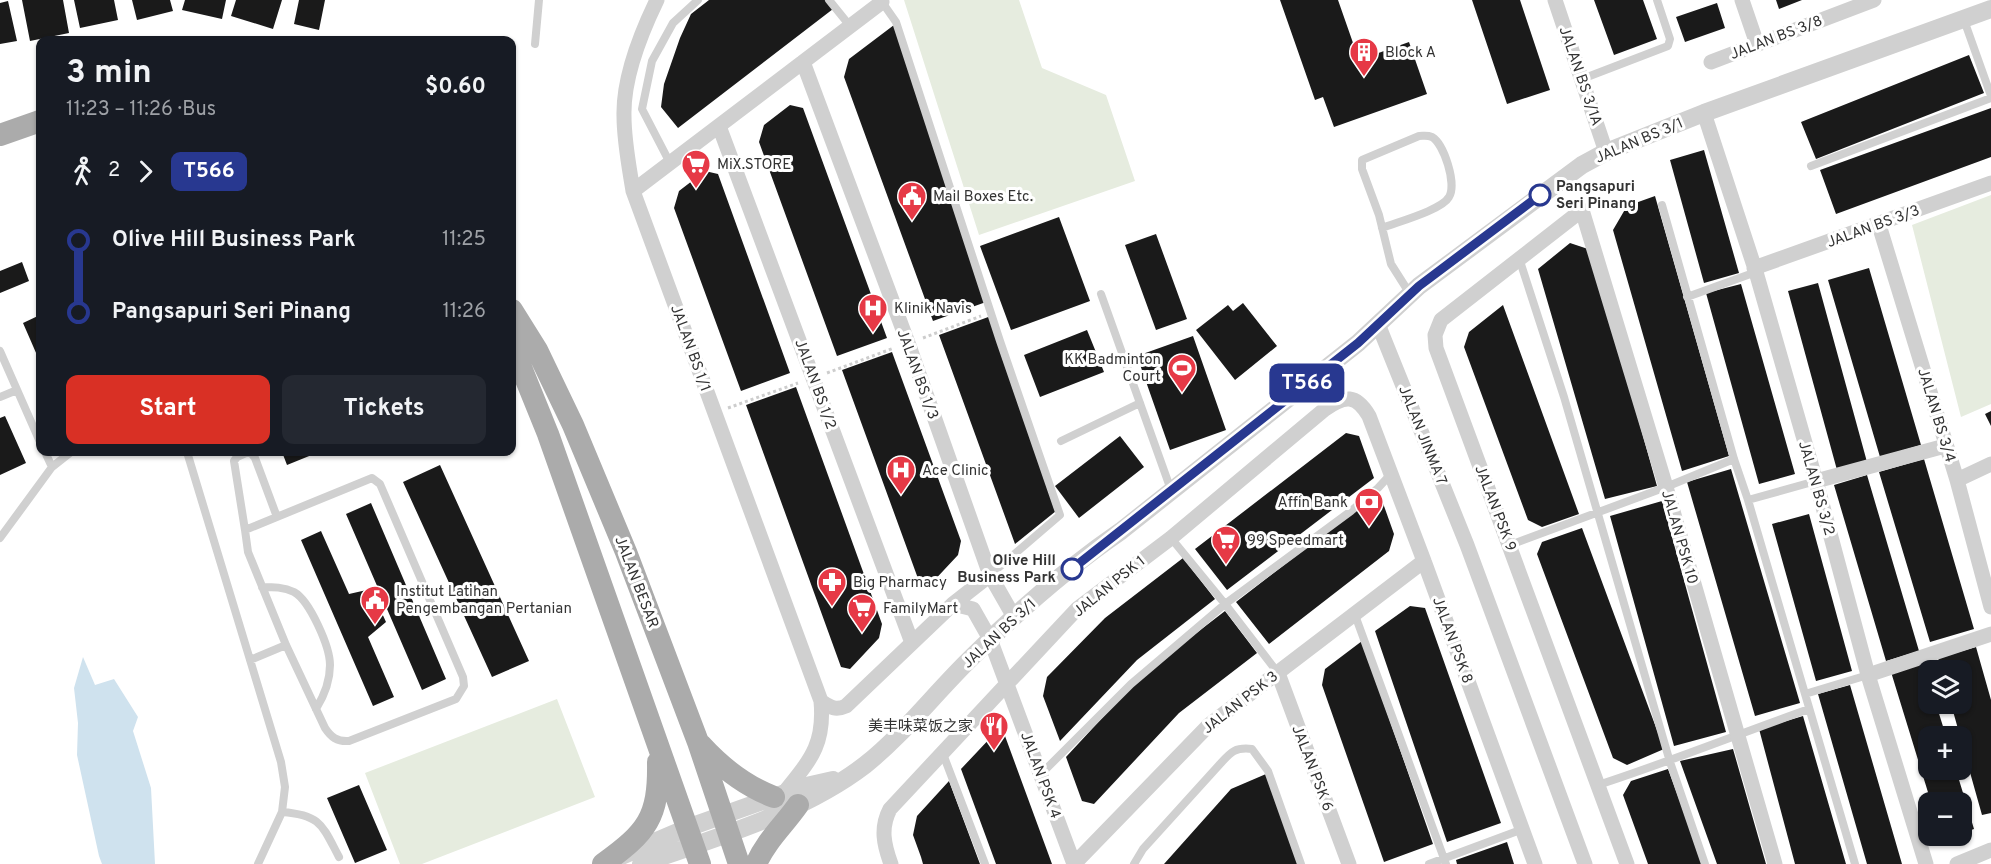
<!DOCTYPE html>
<meta charset="utf-8">
<style>
:root{--surface:#171b24;--page:#242831;--text:#f1f3f6;--muted:#9ea1a6;--accent:#d93025}
body{margin:0;font-family:Overpass,"Noto Sans SC",sans-serif;background:var(--page);color:var(--text);height:100vh;display:flex;flex-direction:column;font-size:22px;white-space:nowrap}
*{box-sizing:border-box;margin:0}
p{font-size:20px;color:var(--muted)}
.icon{flex:none;width:33px;height:33px;fill:none;stroke:currentColor;stroke-width:2;stroke-linecap:round;stroke-linejoin:round}
.map{position:relative;flex:1;overflow:hidden}
.drawer{position:absolute;left:36px;top:36px;width:480px;height:420px;display:flex;flex-direction:column;background:var(--surface);border-radius:12px;box-shadow:0 2px 4px #0004}
.drawer>*{flex:none}
.badge{padding:0 12px;border-radius:9px;font-size:21px;line-height:39px}
.fabs{position:absolute;left:1918px;top:660px;display:grid;gap:12px}
.fabs a{display:grid;place-items:center;width:54px;height:54px;border-radius:12px;background:var(--surface);box-shadow:0 2px 4px #0004;font-size:30px}
.map>.badge{position:absolute;translate:-50% -50%;box-shadow:0 0 0 3px #fff}
.legs{display:flex;align-items:center;gap:9px;height:66px;padding:0 30px;font-size:20px}
.legs p{margin-inline-start:auto}
.headline{display:flex;align-items:center;justify-content:space-between;height:102px;padding:0 30px}
h1{font-size:33px;font-weight:700;line-height:45px}
.primary-button{display:flex;gap:12px;margin-top:auto;padding:12px 30px}
.primary-button a{flex:1;height:69px;border-radius:12px;background:var(--accent);color:#fff;font-size:24px;font-weight:700;line-height:69px;text-align:center}
.primary-button a+a{background:var(--page);color:var(--text)}
ul{padding:0 30px;list-style:none}
li{display:flex;align-items:center;gap:21px;height:72px;font-size:22px}
li i{display:grid;place-items:center;width:9px;height:100%;margin:0 8px;background:currentColor}
li i::after{content:'';width:15px;height:15px;margin:-8px;border:4px solid;border-radius:50%;background:var(--surface)}
li p{margin-inline-start:auto}
li:first-child i{background:linear-gradient(#0000 50%,currentColor 0)}
li:last-child i{background:linear-gradient(currentColor 50%,#0000 0)}
.map>svg:first-child{display:block}
</style>
<div class="map">
<svg width="1991" height="864" viewBox="0 0 1991 864">
<rect width="100%" height="100%" fill="#fff"/>
<!-- green -->
<path fill="#e6ecdf" d="M904,0H1019L1042,68L1106,95L1135,181L979,235Z
M1991,195V404L1961,417L1912,225Z
M557,699L595,797L422,864H400L365,773Z"/>
<!-- water -->
<path fill="#cfe2ee" d="M83,657L95,685L114,679L138,717L133,731L151,788L155,864H102L99,856L77,755L78,723L74,688Z"/>
<!-- building -->
<path fill="#1a1a1a" d="M22,0H63L69,33L30,41Z
M74,0H114L118,20L80,28Z
M132,0H170L173,11L137,20Z
M185,0H226L222,19L182,10Z
M236,0H282L273,29L231,16Z
M299,0H325L319,30L294,24Z
M709,0H826L833,9L678,128L661,107L664,84L680,38L691,14Z
M1280,0H1338L1359,60L1409,42L1427,94L1334,127L1323,97L1315,100Z
M1472,0H1520L1550,90L1507,104Z
M1594,0H1643L1657,39L1614,55Z
M1776,0H1802L1779,9Z
M8,1L17,41L0,44V3Z
M1717,3L1725,28L1685,42L1676,17Z
M894,25L986,302L933,321L844,77L849,59Z
M1969,55L1984,93L1816,159L1801,122Z
M790,105L803,108L887,338L837,356L759,142L764,125Z
M1991,108V157L1836,214L1820,170Z
M1704,150L1739,273L1704,283L1670,160Z
M705,171L718,174L790,373L741,391L674,208L679,191Z
M1655,196L1729,456L1682,471L1613,230L1627,206Z
M1059,217L1090,301L1011,330L980,246Z
M1156,234L1187,319L1156,330L1125,245Z
M1570,243L1591,250L1657,486L1605,499L1538,269Z
M22,262L29,281L0,293V271Z
M1869,268L1921,445L1880,457L1828,280Z
M1818,283L1867,462L1837,470L1788,291Z
M1741,284L1795,474L1759,484L1706,293Z
M1243,303L1277,346L1235,380L1196,330L1228,305L1233,311Z
M1503,305L1579,514L1542,527L1528,520L1464,347L1469,332Z
M40,315V362L23,323Z
M991,316L1056,511L1015,544L939,335Z
M1087,330L1104,372L1040,397L1024,355Z
M1193,336L1226,430L1170,450L1137,356Z
M892,352L961,541L958,555L929,586L920,584L842,370Z
M796,387L882,624L879,638L850,669L841,667L746,405Z
M1991,411V426L1985,414Z
M5,416L26,463L0,475V418Z
M1346,433L1359,436L1374,478L1227,590L1195,549Z
M1120,436L1144,467L1079,518L1055,486Z
M282,452H319L287,465Z
M1924,459L1974,629L1930,642L1879,472Z
M440,465L529,661L492,677L403,482Z
M1731,469L1800,703L1755,716L1687,482Z
M1867,475L1919,651L1886,661L1834,485Z
M1379,492L1394,534L1389,551L1269,644L1236,602Z
M1662,501L1726,732L1674,746L1610,516Z
M371,503L446,679L422,690L346,514Z
M1809,514L1852,671L1816,681L1772,524Z
M1582,528L1664,749L1627,765L1613,758L1537,554L1542,542Z
M321,531L349,594L371,589L386,622L368,637L394,697L373,706L301,540Z
M1183,558L1215,599L1137,660L1060,741L1043,696L1047,677L1105,618Z
M1410,606L1425,608L1501,823L1447,842L1375,631Z
M1225,611L1257,653L1179,713L1094,804L1082,801L1066,757L1129,689L1160,661Z
M1362,641L1433,844L1384,862L1322,685L1325,669Z
M1976,647L1991,700V813L1982,815L1962,744V736H1960L1951,704H1962V670H1941L1938,658Z
M1923,662L1929,681V704H1936L1946,736H1929V770H1956L1974,829L1962,833V802H1931L1891,672Z
M1850,685L1902,864H1867L1818,694Z
M1803,716L1846,864H1795L1759,729Z
M994,734L1005,736L1052,864H996L961,769Z
M1733,749L1766,864H1717L1680,761Z
M1668,769L1703,864H1648L1623,795L1631,781Z
M1266,774L1299,864H1164L1231,789Z
M949,781L980,864H923L921,857L913,835L917,816Z
M359,785L387,850L355,863L327,798Z
M1507,842L1514,864H1457L1456,860Z"/>
<g fill="none" stroke-linecap="round" stroke-linejoin="round">
<!-- path -->
<path stroke="#cdcdcd" stroke-width="3" stroke-dasharray="3 3" stroke-linecap="butt" d="M923,338L981,316
M827,373L894,348
M728,408L798,383"/>
<!-- service -->
<path stroke="#d0d0d0" stroke-width="8" d="M829,0L850,26
M882,2L896,22L1000,341L1060,515L990,575
M1964,20L1991,96
M535,44L539,0
M1582,79L1668,46L1670,39L1657,0
M670,163L642,109L652,61L673,23L698,0
M1811,166L1991,98
M1662,205L1734,459L1748,500L1855,864
M1382,228C1397,222 1442,210 1449,197C1457,184 1444,144 1432,137C1427,135 1424,136 1419,136L1362,160V169L1379,215L1391,264L1410,294
M1519,258L1564,397L1670,762L1705,864
M1101,294L1171,490
M1687,297L1756,272
M0,351L40,442
M0,397L17,390
M1061,441L1140,403
M45,452L52,467
M187,452L281,762L285,787L282,812L258,864
M250,452L255,458L277,517
M372,478L380,484L463,677L464,686L456,699L349,741C337,742 331,737 325,728L286,645L248,552L245,530Z
M1748,500L1816,481
M245,530L234,461L237,457L248,452
M0,538L52,467L71,452
M1171,538L1225,604L1278,673
M1510,545L1666,487L1734,459
M262,587C273,587 284,587 294,592C310,601 330,647 330,665C330,681 324,696 316,709
M1355,615L1446,864
M250,660L286,645
M1805,694L1868,675
M943,754L985,864
M1041,774L1131,684L1225,604L1351,511L1378,488L1391,474
M1598,785C1669,762 1738,734 1809,709
M282,812C321,815 322,825 339,857
M1134,864L1143,849L1220,764C1231,752 1235,747 1252,749L1268,771L1301,864
M1429,864L1523,829"/>
<!-- minor -->
<path stroke="#d0d0d0" stroke-width="15" d="M657,0C641,33 623,79 624,116C624,141 629,166 633,191L821,701C825,745 810,760 784,793
M1555,0L1606,152
M1742,0L1757,44
M803,62L908,343L990,575L953,604L846,706C835,711 830,707 821,701
M1711,62L1874,0
M1704,113L1756,272L1816,481L1868,675L1926,864
M719,126L912,643
M633,191L882,2
M1879,225L1957,480L1991,607
M1754,268L1991,183
M1378,324L1467,545L1585,864
M1957,480L1991,464
M1816,481L1945,446
M990,575L1014,617
M953,604L973,609L990,639L1074,864
M1278,673L1349,864
M1868,675L1991,634
M891,864C884,845 880,828 890,809L1077,609L1171,538L1325,409C1345,395 1356,394 1369,416L1424,561L1535,864
M1074,864L1209,725L1424,561
M1627,864L1436,348L1435,335L1441,320L1582,210L1666,487L1775,864
M1957,864L1991,850"/>
<!-- tertiary -->
<path stroke="#d0d0d0" stroke-width="18" d="M619,857L687,828L802,787L833,780
M641,864C716,837 801,814 865,765C904,734 935,693 971,658C1017,612 1067,568 1121,531L1358,343L1419,286L1582,165L1606,152L1704,113L1991,9"/>
<!-- primary -->
<path stroke="#ababab" stroke-width="22" d="M0,135L40,121
M512,310L537,350L573,425L626,552L698,742L739,864
M512,345L548,434L700,864
M701,745C722,768 745,786 774,797
M603,864C647,832 659,818 658,762
M756,864C766,841 784,825 798,805"/>
</g>
<g fill="none" stroke-linecap="round" stroke-linejoin="round">
<!-- line-1 casing -->
<g stroke="#fff" stroke-width="14">
<path id="line-1" d="M1072,569L1358,343L1419,286L1540,195"/>
</g>
<!-- line-1 -->
<use href="#line-1" stroke="#283890" stroke-width="9"/>
</g>
<!-- icons -->
<defs>
<g id="building-pin" transform="scale(1.5)"><path d="M0 17L-7.5 6A9.5 9.5 0 1 1 7.5 6Z" fill="#e63946" stroke="#fff"/><path d="M-4-6H4V6H1V3H-1V6H-4ZM-2.5-4.3h1.7v1.8h-1.7ZM.8-4.3h1.7v1.8H.8ZM-2.5-1h1.7V.8h-1.7ZM.8-1h1.7V.8H.8Z" fill="#fff"/></g>
<g id="supermarket-pin" transform="scale(1.5)"><path d="M0 17L-7.5 6A9.5 9.5 0 1 1 7.5 6Z" fill="#e63946" stroke="#fff"/><path d="M-6-5.5h2.5l.6 2H6L4.5 2H-2.5L-4.4-4H-6ZM-1.5 3.2a1.3 1.3 0 1 0 .1 0ZM3 3.2a1.3 1.3 0 1 0 .1 0Z" fill="#fff"/></g>
<g id="civic-pin" transform="scale(1.5)"><path d="M0 17L-7.5 6A9.5 9.5 0 1 1 7.5 6Z" fill="#e63946" stroke="#fff"/><path d="M-.6-6.5H3V-4.5H.6V-3L4-1V1h2V6H-6V1h2V-1L-.6-3ZM-1.2 2.5V6h2.4V2.5Z" fill="#fff"/></g>
<g id="hospital-pin" transform="scale(1.5)"><path d="M0 17L-7.5 6A9.5 9.5 0 1 1 7.5 6Z" fill="#e63946" stroke="#fff"/><path d="M-5-5h3v3.5h4V-5h3V5h-3V1.5h-4V5h-3Z" fill="#fff"/></g>
<g id="stadium-pin" transform="scale(1.5)"><path d="M0 17L-7.5 6A9.5 9.5 0 1 1 7.5 6Z" fill="#e63946" stroke="#fff"/><path d="M0-5a6.5 5 0 1 0 0 10a6.5 5 0 1 0 0-10ZM-3.5-1.8h7v3.6h-7Z" fill="#fff"/></g>
<g id="bank-pin" transform="scale(1.5)"><path d="M0 17L-7.5 6A9.5 9.5 0 1 1 7.5 6Z" fill="#e63946" stroke="#fff"/><path d="M-6-4H6V4H-6ZM0-2.3a2.3 2.3 0 1 0 0 4.6a2.3 2.3 0 1 0 0-4.6Z" fill="#fff"/></g>
<g id="pharmacy-pin" transform="scale(1.5)"><path d="M0 17L-7.5 6A9.5 9.5 0 1 1 7.5 6Z" fill="#e63946" stroke="#fff"/><path d="M-2-6h4v4h4v4h-4v4h-4v-4h-4v-4h4Z" fill="#fff"/></g>
<g id="restaurant-pin" transform="scale(1.5)"><path d="M0 17L-7.5 6A9.5 9.5 0 1 1 7.5 6Z" fill="#e63946" stroke="#fff"/><path d="M-5-6h1v4h1v-4h1v4h1v-4h1v5L-1.5 .5V6h-2V.5L-5-1ZM5-6V6H3V1.5H1.5Q1.5-4 5-6Z" fill="#fff"/></g>
</defs>
<g fill-rule="evenodd">
<use href="#building-pin" x="1364" y="52"/>
<use href="#supermarket-pin" x="696" y="164"/>
<use href="#civic-pin" x="912" y="196"/>
<use href="#hospital-pin" x="873" y="308"/>
<use href="#stadium-pin" x="1182" y="368"/>
<use href="#hospital-pin" x="901" y="470"/>
<use href="#bank-pin" x="1369" y="502"/>
<use href="#supermarket-pin" x="1226" y="540"/>
<use href="#pharmacy-pin" x="832" y="582"/>
<use href="#civic-pin" x="375" y="600"/>
<use href="#supermarket-pin" x="862" y="608"/>
<use href="#restaurant-pin" x="994" y="726"/>
</g>
<!-- markers -->
<g fill="#fff" stroke="#283890" stroke-width="3">
<circle cx="1540" cy="195" r="10"/>
<circle cx="1072" cy="569" r="10"/>
</g>
<g text-anchor="middle" stroke-width="6" stroke-linejoin="round" paint-order="stroke">
<!-- street labels -->
<g font-size="15" fill="#333" stroke="#fff">
<text transform="translate(1776 37) rotate(-21)" y="5">JALAN BS 3/8</text>
<text transform="translate(1581 76) rotate(71)" y="5">JALAN BS 3/1A</text>
<text transform="translate(1639 140) rotate(-23)" y="5">JALAN BS 3/1</text>
<text transform="translate(1873 226) rotate(-20)" y="5">JALAN BS 3/3</text>
<text transform="translate(691 348) rotate(70)" y="5">JALAN BS 1/1</text>
<text transform="translate(918 374) rotate(70)" y="5">JALAN BS 1/3</text>
<text transform="translate(816 384) rotate(70)" y="5">JALAN BS 1/2</text>
<text transform="translate(1937 415) rotate(73)" y="5">JALAN BS 3/4</text>
<text transform="translate(1423 435) rotate(68)" y="5">JALAN JINMA 7</text>
<text transform="translate(1817 488) rotate(74)" y="5">JALAN BS 3/2</text>
<text transform="translate(1496 508) rotate(69)" y="5">JALAN PSK 9</text>
<text transform="translate(1680 537) rotate(74)" y="5">JALAN PSK 10</text>
<text transform="translate(637 582) rotate(69)" y="5">JALAN BESAR</text>
<text transform="translate(1109 586) rotate(-39)" y="5">JALAN PSK 1</text>
<text transform="translate(999 633) rotate(-43)" y="5">JALAN BS 3/1</text>
<text transform="translate(1453 640) rotate(70)" y="5">JALAN PSK 8</text>
<text transform="translate(1240 702) rotate(-38)" y="5">JALAN PSK 3</text>
<text transform="translate(1313 768) rotate(69)" y="5">JALAN PSK 6</text>
<text transform="translate(1041 775) rotate(70)" y="5">JALAN PSK 4</text>
</g>
<!-- poi labels -->
<g font-size="15" fill="#333" stroke="#fff" text-anchor="start">
<text x="1385" y="57">Block A</text>
<text x="717" y="169">MiX.STORE</text>
<text x="933" y="201">Mail Boxes Etc.</text>
<text x="894" y="313">Klinik Navis</text>
<text x="1161" y="364" text-anchor="end">KK Badminton<tspan x="1161" dy="17">Court</tspan></text>
<text x="922" y="475">Ace Clinic</text>
<text x="1348" y="507" text-anchor="end">Affin Bank</text>
<text x="1247" y="545">99 Speedmart</text>
<text x="853" y="587">Big Pharmacy</text>
<text x="396" y="596">Institut Latihan<tspan x="396" dy="17">Pengembangan Pertanian</tspan></text>
<text x="883" y="613">FamilyMart</text>
<text x="973" y="731" text-anchor="end">美丰味菜饭之家</text>
</g>
<!-- stop labels -->
<g font-size="15" font-weight="bold" fill="#333" stroke="#fff" text-anchor="start">
<text x="1556" y="191">Pangsapuri<tspan x="1556" dy="17">Seri Pinang</tspan></text>
<text x="1056" y="565" text-anchor="end">Olive Hill<tspan x="1056" dy="17">Business Park</tspan></text>
</g>
</g>
</svg>
<div class="fabs">
<a><svg class="icon" aria-label="layers" viewBox="0 0 24 24"><path d="M12 4l9 5-9 5-9-5zM3 14l9 5 9-5"/></svg></a>
<a>+</a>
<a>−</a>
</div>
<b class="badge" style="left:1307px;top:383px;background:#283890;color:#fff">T566</b>
<section class="drawer">
<div class="headline"><div><h1>3 min</h1><p>11:23 – 11:26 · Bus</p></div><b>$0.60</b></div>
<div class="legs"><svg class="icon" aria-label="walk" viewBox="0 0 24 24"><circle cx="13" cy="4" r="2"/><path d="M13 8l-2 6 4 7M11 14l-3 7M7 12l3-4h3l4 4"/></svg>2<svg class="icon" aria-label="forward" viewBox="0 0 24 24"><path d="M9 5l7 7-7 7"/></svg><b class="badge" style="background:#283890;color:#fff">T566</b></div>
<ul>
<li><i style="color:#283890"></i><b>Olive Hill Business Park</b><p>11:25</p></li>
<li><i style="color:#283890"></i><b>Pangsapuri Seri Pinang</b><p>11:26</p></li>
</ul>
<div class="primary-button"><a>Start</a><a>Tickets</a></div>
</section>
</div>
